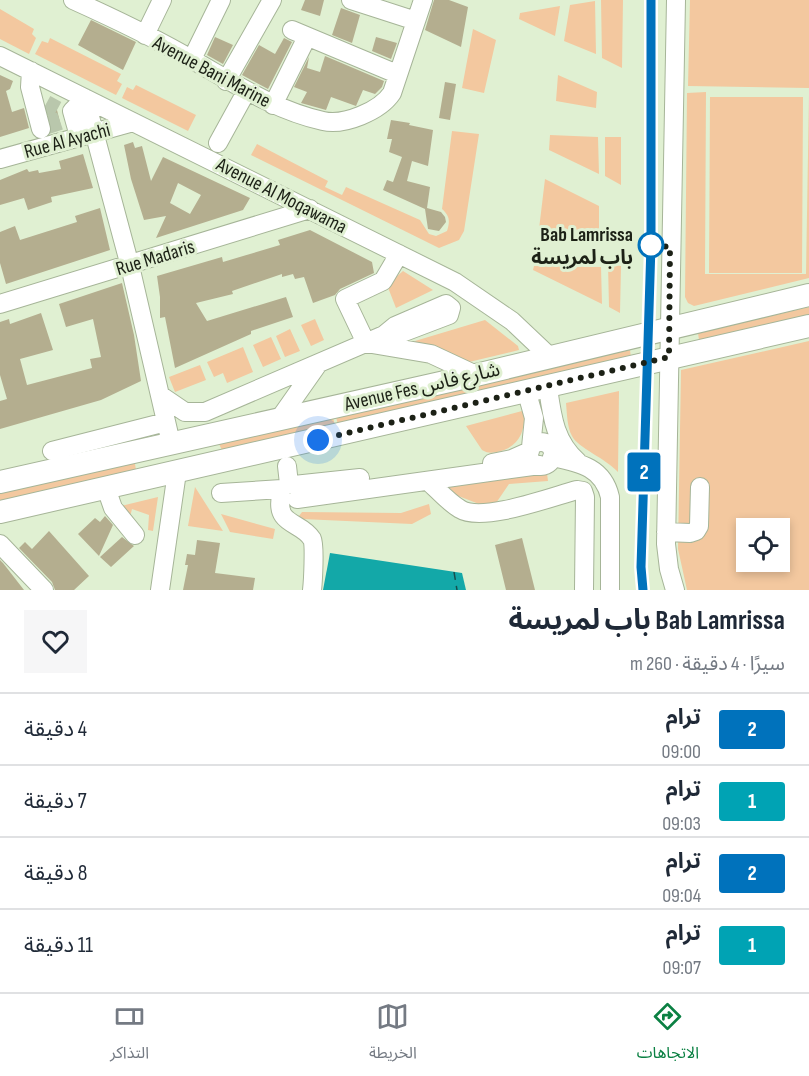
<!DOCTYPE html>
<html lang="ar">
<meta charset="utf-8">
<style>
:root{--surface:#fff;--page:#f6f6f7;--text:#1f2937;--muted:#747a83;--line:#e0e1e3;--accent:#0b8043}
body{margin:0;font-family:"Sofia Sans Condensed","Noto Sans Arabic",sans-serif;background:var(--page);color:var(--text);direction:rtl;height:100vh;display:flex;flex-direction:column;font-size:22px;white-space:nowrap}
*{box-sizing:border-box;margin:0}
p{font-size:20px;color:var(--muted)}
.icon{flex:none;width:33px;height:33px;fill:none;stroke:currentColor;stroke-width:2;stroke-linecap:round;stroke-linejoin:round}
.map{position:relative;height:590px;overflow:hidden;direction:ltr}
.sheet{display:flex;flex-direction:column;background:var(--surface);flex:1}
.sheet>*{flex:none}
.badge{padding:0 12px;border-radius:4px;font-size:21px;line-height:39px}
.fabs{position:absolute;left:736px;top:518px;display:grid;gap:12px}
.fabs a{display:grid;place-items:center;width:54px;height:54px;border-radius:0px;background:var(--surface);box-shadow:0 3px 9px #0003;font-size:30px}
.you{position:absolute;width:30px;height:30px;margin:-15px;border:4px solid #fff;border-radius:50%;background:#1a73e8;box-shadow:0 0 0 9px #1a73e833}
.map>.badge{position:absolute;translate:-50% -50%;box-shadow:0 0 0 3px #fff}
.round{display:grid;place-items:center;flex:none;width:63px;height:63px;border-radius:0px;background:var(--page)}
.overview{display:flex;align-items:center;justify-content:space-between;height:102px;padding:0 24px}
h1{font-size:28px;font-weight:700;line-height:45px}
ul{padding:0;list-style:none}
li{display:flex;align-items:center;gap:18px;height:72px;padding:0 24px;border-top:2px solid var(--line)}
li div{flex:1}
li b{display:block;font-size:22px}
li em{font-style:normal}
li .badge{min-width:66px;font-weight:700;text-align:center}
.tabs{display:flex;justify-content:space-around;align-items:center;height:84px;border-top:2px solid var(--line);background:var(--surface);font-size:16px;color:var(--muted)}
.tabs a{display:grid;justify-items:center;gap:3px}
.tabs .on{color:var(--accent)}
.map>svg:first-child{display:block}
</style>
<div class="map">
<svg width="809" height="590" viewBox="0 0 809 590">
<rect width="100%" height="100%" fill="#e0f0d2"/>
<!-- green -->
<path fill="#f3c89f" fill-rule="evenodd" d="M601,0H623L622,68L602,58Z
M690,0H809V88L688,86Z
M595,1L596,54L564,41L570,5Z
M560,6L555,36L519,19L520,13Z
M0,9L34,29L32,34L36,38L29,54L0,39Z
M473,29L496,40L484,93L462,88Z
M50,38L121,74L117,81L122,84L116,95L35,54L42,41L48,43Z
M558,75L597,92L596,108L556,101Z
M136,85L196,115L188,131L122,98L127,87L133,90Z
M706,92L705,274H806L809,95V278L694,306L688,303L685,297L687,93Z
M710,97H803L802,273H709Z
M452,131L479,134L464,231L459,240L439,248L251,155L257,144L328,181L325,187L342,195L346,187L420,220L429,234L436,236L447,231C450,221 450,216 442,209Z
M550,135L598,137L599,174L549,150Z
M605,137H621V185L605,176Z
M545,179L599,206V230L539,229Z
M608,264L621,266L620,313L609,307Z
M534,266L601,267L602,304L533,270Z
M403,271L433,290L396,308L387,285Z
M809,307V315L699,340L698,333Z
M315,319L324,340L311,346L301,325Z
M485,320L518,346L519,350L469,362L416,344L415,341Z
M290,329L300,351L285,357L276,336Z
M271,337L281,359L263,367L253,345Z
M809,341V590H687L678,549L681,370ZM747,528H780V561H747Z
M243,347L253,372L227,383L223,373L214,377L207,362Z
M630,350L631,358L339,429L335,413Z
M200,365L206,380L175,392L169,377Z
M619,391V392L618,472C605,458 578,448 572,436C567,427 567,413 566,403Z
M522,411L525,413C524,432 520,445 501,451C493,453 489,454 482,450L466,426Z
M332,413L336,430L224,454L217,440Z
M127,462L135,464L136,470L0,507V493Z
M547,473L548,481L509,484L492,509L448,492L447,489L449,486Z
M195,487L223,531L188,526Z
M158,497L153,531L148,530L149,515L132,509L130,517L121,506Z
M429,504L431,514L412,524L302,519L299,516L302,512L401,513Z
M221,514L275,529L273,539L230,532Z"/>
<!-- water -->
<path fill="#13a8a8" d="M330,553L462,573L466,590H323Z"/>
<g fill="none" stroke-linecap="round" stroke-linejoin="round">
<!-- ferry -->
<path stroke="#174e4d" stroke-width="1.5" stroke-dasharray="8 6" stroke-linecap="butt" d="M454,572L457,590"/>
</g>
<!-- building -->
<path fill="#b4ae8f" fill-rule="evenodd" d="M305,0H324L320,16L301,10Z
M434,0H449L468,7L461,47L425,30Z
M341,8L360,15L352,43L332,35Z
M91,20L136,42L123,70L78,45Z
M215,37L233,45L223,64L207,55Z
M376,37L397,43L391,59L372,51Z
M284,38L292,42L268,89L242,75L259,45L275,54Z
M325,56L384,81L382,87L375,94L363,90L356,106L331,97L326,110L301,103L307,92L294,87L309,57L307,68L320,72Z
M0,75L13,81L10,89L6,91L12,112L24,108L29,128L0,137Z
M445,82L456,84L450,120L439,118Z
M55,102L61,126L52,129L46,104Z
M391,120L410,123L409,125L433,130L428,166L412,161L407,181L430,187L427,208L441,212L445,217L446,222L439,231L428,229L425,209L383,190L387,180L393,182L402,157L389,152L392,139H387Z
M133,142L135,148L142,146L151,181L163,157L250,198L243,210L156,238L166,216L144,220L131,179L124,145ZM178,183L201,195L190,214L170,203Z
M83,154L93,188L51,197L52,202L28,210L24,198L0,205V180L27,169L29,172L38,170L39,173L61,169L59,161Z
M100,208L110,250L6,284L0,263V232L15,226L20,240L77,222L75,216Z
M310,230L372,262L374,273L340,289L335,295L313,303L304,277L295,279L293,274L282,277V274L232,291L233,294L196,303L207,321L286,297L293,317L251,331V334L175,368L165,317L160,318V297L157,276L222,257L223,262L280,245L278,240Z
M122,283L134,335L141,381L101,400L0,429V401L7,399L0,375V322L9,319L10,324L41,313L53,350L20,359L27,385L92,368L90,359L101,357L93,319L66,327L59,304Z
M105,516L113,525L99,556L78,534L95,518L100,522Z
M49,531L89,576L74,590H55L52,582L19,548L25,542L32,549Z
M122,537L134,546L111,567L100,557Z
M522,538L535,590H506L495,545Z
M197,540L220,543L215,573L255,578L253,590H183L188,565H185L187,554L195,555Z
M0,560L3,563L24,590H0Z"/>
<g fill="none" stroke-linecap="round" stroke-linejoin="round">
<!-- minor-tunnel -->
<path stroke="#b9c7ac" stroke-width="18" stroke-dasharray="18 9" stroke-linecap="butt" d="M46,104L57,110
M45,126L60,121"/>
<!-- minor casing -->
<g stroke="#a6b598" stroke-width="20">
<path id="minor" d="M73,0C113,18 153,37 191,59C234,83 274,110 323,121C344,126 380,111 392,93L423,0
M351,0L416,21
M292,30L397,74
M145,35L162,0
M0,56L455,282L512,321L549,356
M192,59L221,0
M31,71L30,87L41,129
M226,81L272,0
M273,105L307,37
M79,136L72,111L85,98L130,266L171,443
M218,143L246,92
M0,159L133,122
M399,254L383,281L345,299L366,343L431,354L476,375
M0,304L310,209
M446,304L451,308L449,315L399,334L384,335L395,326Z
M548,388C552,417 555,442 578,462
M527,393L534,418L531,447
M160,395L185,412H205L384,335
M280,418L318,364
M529 454a12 12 0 1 1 24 0a12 12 0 1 1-24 0Z
M52,451L166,422
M552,457C580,463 603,467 610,497V590
M492,463L512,459L530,451
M287,466L289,484
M428,481C438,490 448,502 460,509C482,523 551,497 577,490L583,491L585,497L584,590
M294,485L360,478
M106,488L113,508L135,535
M221,493L282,489
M281,496C275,526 301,521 312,539C315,545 313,582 312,590
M297,499L540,465
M666,532L690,533L696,531L699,526L700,487
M0,544L44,590
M160,590L177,472
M675,590L669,569L666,544L676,0"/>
</g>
<!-- major casing -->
<g stroke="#a6b598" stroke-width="24">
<path id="major" d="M0,482L476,375L809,295
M0,512L809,326"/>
</g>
<!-- minor -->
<use href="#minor" stroke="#fff" stroke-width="18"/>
<!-- major -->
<use href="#major" stroke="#fff" stroke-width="22"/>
<!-- tram -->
<path stroke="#79836f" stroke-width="1.5" d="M643,590L641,567L651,245V0"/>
</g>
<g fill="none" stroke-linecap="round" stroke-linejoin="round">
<!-- line casing -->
<g stroke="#fff" stroke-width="14">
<path id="line" d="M643,590L641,567L651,245V0"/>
</g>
<!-- line -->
<use href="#line" stroke="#0072bc" stroke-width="9"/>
<!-- walk -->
<path stroke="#1c2116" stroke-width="6" stroke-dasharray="0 10.8" d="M318,440L669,357L670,247L651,245"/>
</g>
<!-- markers -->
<circle fill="#fff" stroke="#0072bc" stroke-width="3" cx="651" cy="245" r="12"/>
<g text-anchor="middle" stroke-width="6" stroke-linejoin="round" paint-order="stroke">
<!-- street labels -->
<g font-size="20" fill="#1c2116" stroke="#e0f0d2">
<text transform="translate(212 71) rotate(28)" y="7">Avenue Bani Marine</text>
<text transform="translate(67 140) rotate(-15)" y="7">Rue Al Ayachi</text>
<text transform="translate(282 195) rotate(27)" y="7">Avenue Al Moqawama</text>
<text transform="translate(155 257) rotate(-17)" y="7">Rue Madaris</text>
<text transform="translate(422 386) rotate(-13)" y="7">Avenue Fes شارع فاس</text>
</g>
<!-- stop labels -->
<g font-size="20" font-weight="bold" fill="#1c2116" stroke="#e0f0d2" text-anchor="end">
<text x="633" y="241">Bab Lamrissa<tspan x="633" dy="23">باب لمريسة</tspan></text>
</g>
</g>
</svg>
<div class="fabs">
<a><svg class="icon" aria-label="locate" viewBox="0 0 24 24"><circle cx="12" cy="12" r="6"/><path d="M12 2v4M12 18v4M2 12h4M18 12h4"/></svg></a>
</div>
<div class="you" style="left:318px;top:440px"></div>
<b class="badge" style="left:644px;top:472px;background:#0072bc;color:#fff">2</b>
</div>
<section class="sheet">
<div class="overview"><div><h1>Bab Lamrissa باب لمريسة</h1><p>سيرًا · 4 دقيقة · 260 m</p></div><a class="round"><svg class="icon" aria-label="heart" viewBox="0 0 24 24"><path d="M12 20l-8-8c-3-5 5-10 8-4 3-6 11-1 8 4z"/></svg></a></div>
<ul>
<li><span class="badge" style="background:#0072bc;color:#fff">2</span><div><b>ترام</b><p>09:00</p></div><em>4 دقيقة</em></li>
<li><span class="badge" style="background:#00a3b4;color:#fff">1</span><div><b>ترام</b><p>09:03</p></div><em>7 دقيقة</em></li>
<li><span class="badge" style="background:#0072bc;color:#fff">2</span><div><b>ترام</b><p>09:04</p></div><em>8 دقيقة</em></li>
<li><span class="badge" style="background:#00a3b4;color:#fff">1</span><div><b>ترام</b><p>09:07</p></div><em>11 دقيقة</em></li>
</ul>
</section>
<nav class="tabs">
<a class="on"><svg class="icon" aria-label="directions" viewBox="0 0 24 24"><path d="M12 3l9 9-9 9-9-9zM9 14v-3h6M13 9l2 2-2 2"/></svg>الاتجاهات</a>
<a><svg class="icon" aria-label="map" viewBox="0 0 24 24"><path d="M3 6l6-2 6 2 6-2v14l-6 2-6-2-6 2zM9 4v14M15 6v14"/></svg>الخريطة</a>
<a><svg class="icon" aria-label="tickets" viewBox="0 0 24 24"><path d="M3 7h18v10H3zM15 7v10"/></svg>التذاكر</a>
</nav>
